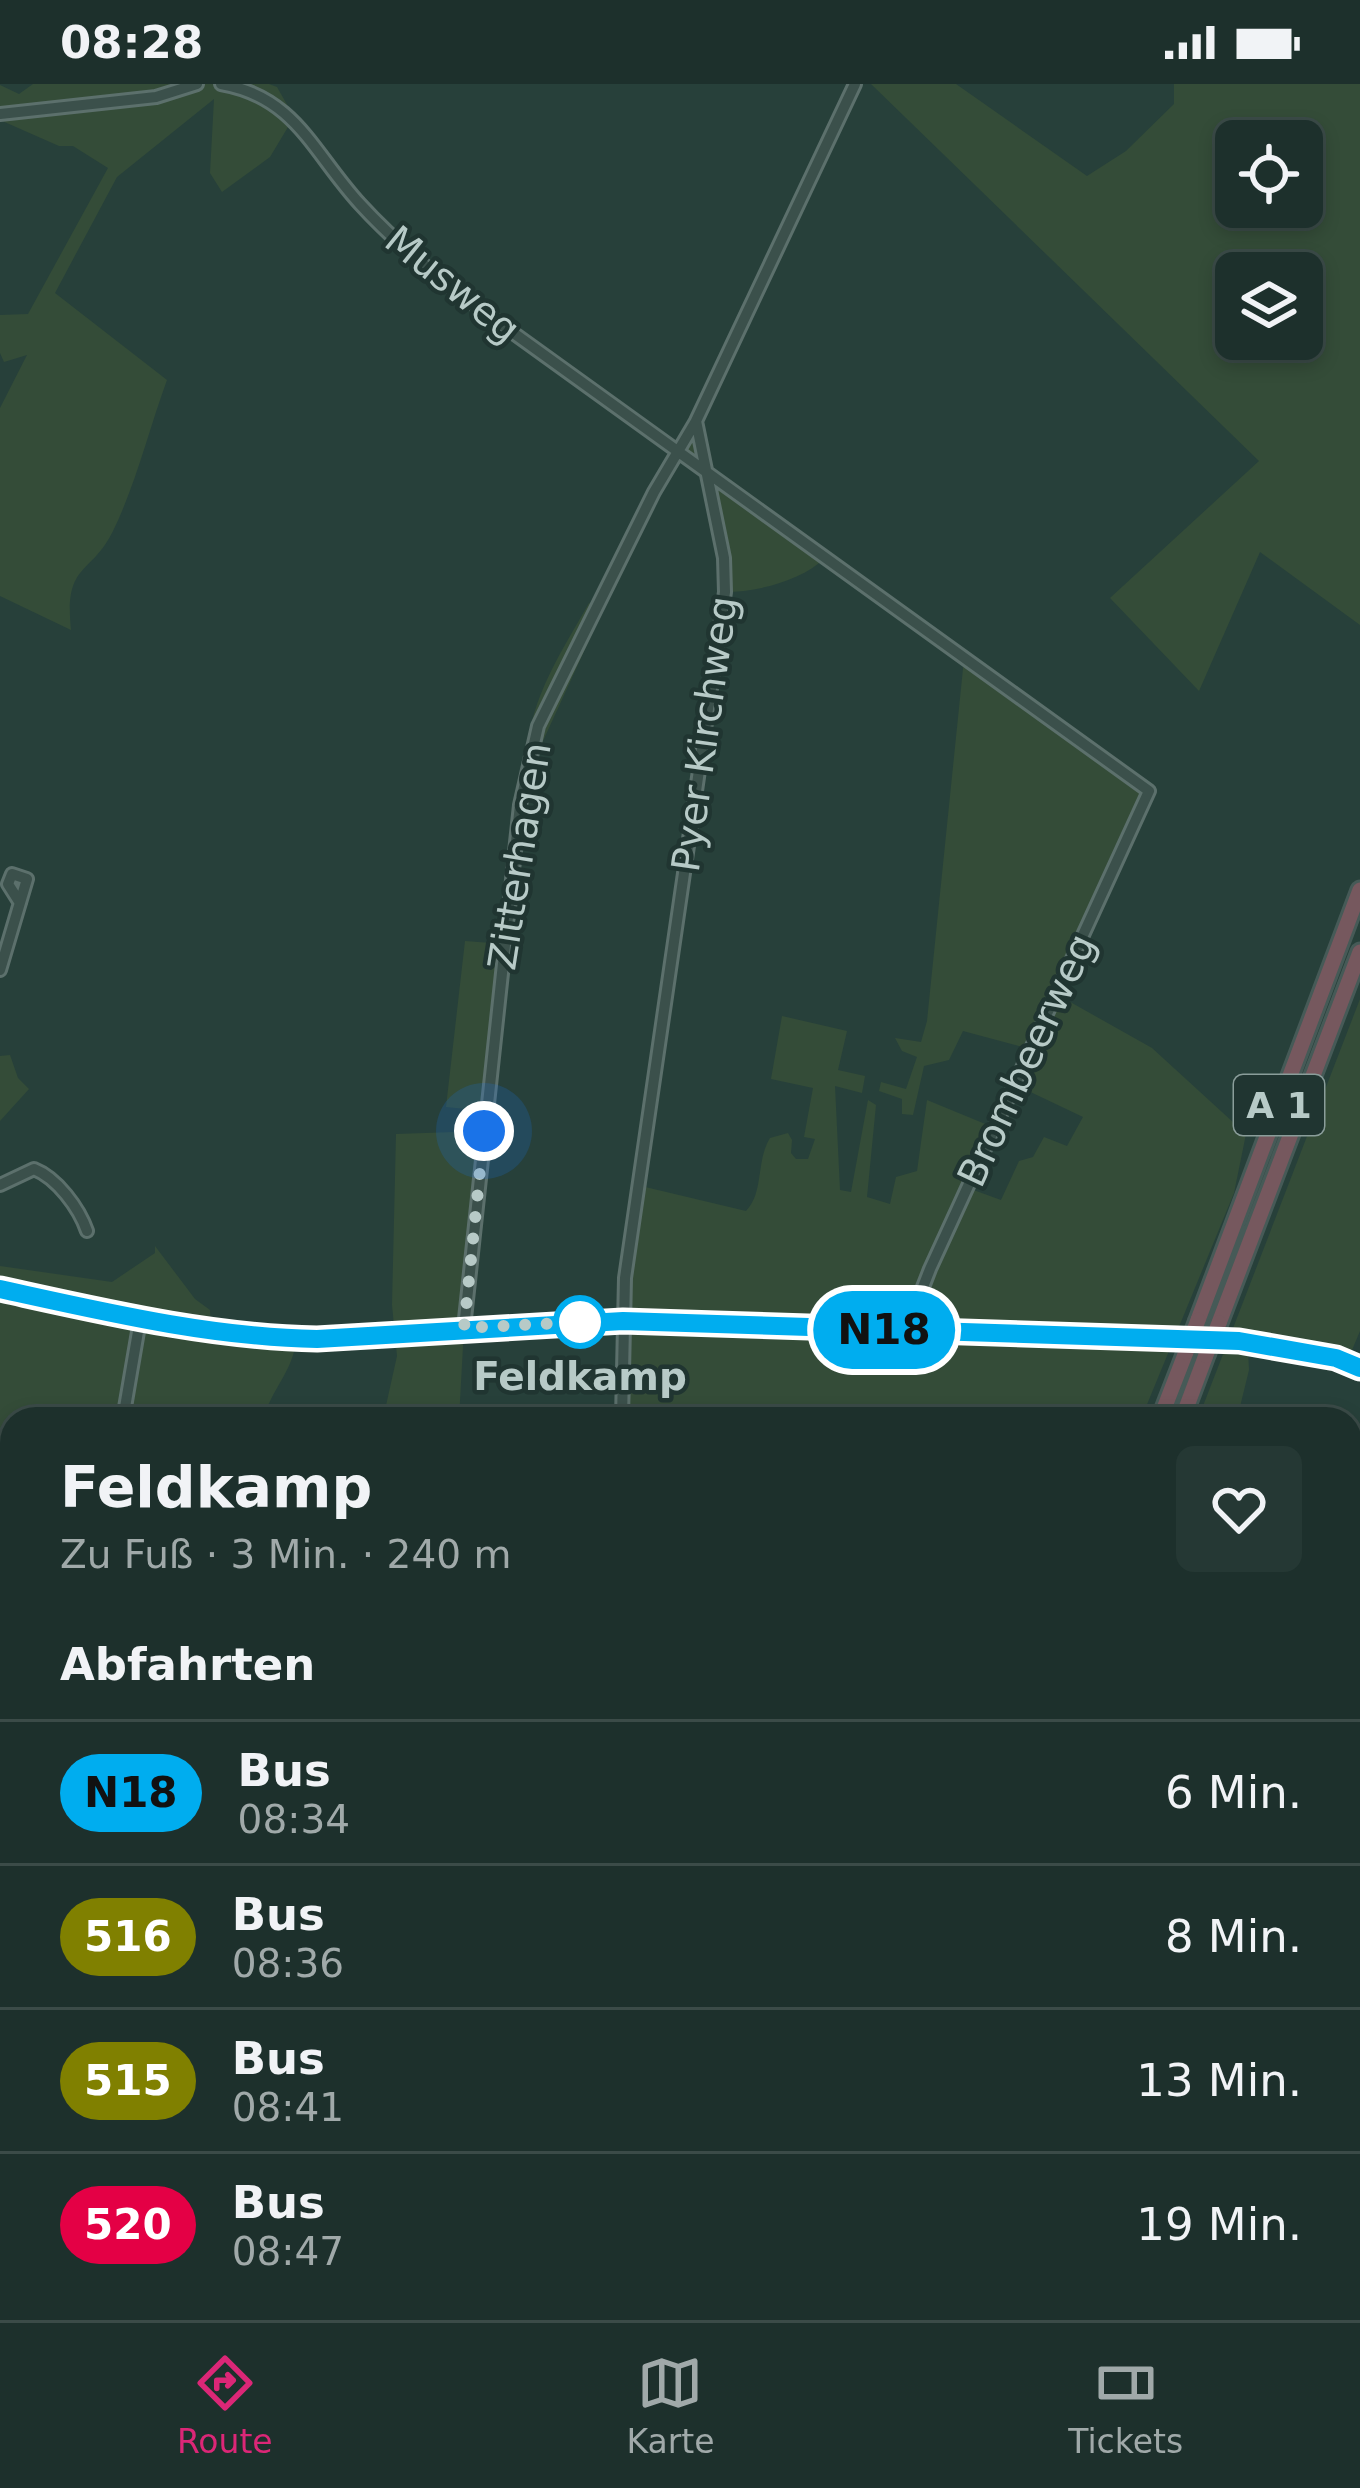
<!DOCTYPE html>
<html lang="de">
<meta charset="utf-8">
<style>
:root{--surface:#1d302c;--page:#253834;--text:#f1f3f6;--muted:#a0a9a9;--line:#3b4b48;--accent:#db2777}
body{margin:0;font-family:"DejaVu Sans",sans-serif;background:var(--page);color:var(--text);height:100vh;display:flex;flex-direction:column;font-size:45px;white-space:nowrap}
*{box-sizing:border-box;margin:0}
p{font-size:39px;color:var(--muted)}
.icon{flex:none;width:66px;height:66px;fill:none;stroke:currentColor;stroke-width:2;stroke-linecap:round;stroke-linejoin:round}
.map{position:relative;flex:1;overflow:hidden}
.details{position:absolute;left:0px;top:1323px;width:1362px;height:915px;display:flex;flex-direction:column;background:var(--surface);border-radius:36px 36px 0 0;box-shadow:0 6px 18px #0003,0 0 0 3px var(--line)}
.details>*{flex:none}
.badge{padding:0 24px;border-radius:39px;font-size:42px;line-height:78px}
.controls{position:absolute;left:1215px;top:36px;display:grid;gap:24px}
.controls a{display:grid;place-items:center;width:108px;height:108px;border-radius:18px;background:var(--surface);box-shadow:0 6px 18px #0003,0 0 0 3px var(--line);font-size:60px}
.you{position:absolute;width:60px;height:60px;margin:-30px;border:9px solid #fff;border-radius:50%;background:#1a73e8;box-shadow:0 0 0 18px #1a73e833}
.map>.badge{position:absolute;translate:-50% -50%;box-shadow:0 0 0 6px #fff}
h2{padding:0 60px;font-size:45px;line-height:108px}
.round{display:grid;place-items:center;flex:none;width:126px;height:126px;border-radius:18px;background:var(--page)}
.head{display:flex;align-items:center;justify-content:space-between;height:204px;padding:0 60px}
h1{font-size:57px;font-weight:800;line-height:90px}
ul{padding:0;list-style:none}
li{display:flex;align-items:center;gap:36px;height:144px;padding:0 60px;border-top:3px solid var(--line)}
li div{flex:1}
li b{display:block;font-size:45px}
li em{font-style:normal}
li .badge{min-width:132px;font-weight:700;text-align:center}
.status{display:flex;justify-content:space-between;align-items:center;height:84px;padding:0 60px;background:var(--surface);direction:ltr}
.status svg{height:33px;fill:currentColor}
.tabs{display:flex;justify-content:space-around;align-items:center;height:168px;border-top:3px solid var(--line);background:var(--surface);font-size:33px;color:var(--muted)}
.tabs a{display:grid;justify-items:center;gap:6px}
.tabs .current{color:var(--accent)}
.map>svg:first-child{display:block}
</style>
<div class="status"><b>08:28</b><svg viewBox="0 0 49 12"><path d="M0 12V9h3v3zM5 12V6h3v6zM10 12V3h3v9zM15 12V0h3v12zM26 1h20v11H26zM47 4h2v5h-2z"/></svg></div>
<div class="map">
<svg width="1360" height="2236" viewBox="0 0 1360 2236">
<rect width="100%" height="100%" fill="#27403a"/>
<!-- green -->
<path fill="#344c38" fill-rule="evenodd" d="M33,0H269L277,3L294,33L270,73L222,108L210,89L214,15L117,93L55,209L167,296C149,345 136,400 113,447C91,492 64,478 71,546L0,512V324L27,271L4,278L0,269V231L28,230L108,84L73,62H59L0,36V1L19,10Z
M871,0H956L1087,92L1126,67L1174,20V0H1360V541L1260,468L1199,607L1110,514L1259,377ZM1302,57V123H1236V57ZM1302,189V255H1236V189Z
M696,337L705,388L825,474C801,497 757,508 725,508L705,388L677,366Z
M589,519L603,526L537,670H527C530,614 562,567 589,519Z
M964,575L1147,708L1056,910L1152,964L1246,1050L1234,1109L1141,1335H622L623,1229L641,1102L746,1127C764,1109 756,1076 770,1054L788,1049L792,1056L791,1069L796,1075H808L815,1055L804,1053L813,1004L771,995L782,932L847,947L838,986L865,992L862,1009L835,1002L840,1106L851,1108L868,1016L876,1021L867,1113L890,1120L896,1093L917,1087L927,1016L995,1044L968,1104L1001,1116L1019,1077L1033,1073L1044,1053L1067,1062L1083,1033L1020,1003L1037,967L963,947L949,976L924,982L913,1031L902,1030V1015L879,1007L881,998L906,1005L917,973L902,967L895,954L921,958L927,937Z
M465,857L504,860L464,1244L459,1335H383L397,1272L392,1221L396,1050L484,1047L486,1027L446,1023Z
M1360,915V1247L1347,1278L1241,1259L1248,1266L1249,1286L1237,1335H1198Z
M10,971L18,994L29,1005L0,1037V972Z
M155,1162L195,1215L210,1226L211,1246L296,1255C294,1287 270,1306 264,1335H12V1597L0,1592V1182L112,1198L155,1169Z
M0,1974L12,1977V2103L0,2097Z
M1360,2069V2236H920L925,2226H1350V2071Z
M64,2226H158L162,2236H60Z
M529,2226H661L658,2236H517Z"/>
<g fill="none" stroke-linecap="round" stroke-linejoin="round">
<!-- stream -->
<path stroke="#386258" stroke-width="3" d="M63,2236L69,2226"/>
<!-- minor casing -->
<g stroke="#5c706c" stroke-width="16">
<path id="minor" d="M221,0C296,13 313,69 360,120C390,153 423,181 458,209L1149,707L930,1185L906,1247
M0,30L156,13L197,0
M0,886L27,795L12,790L8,800L20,819
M0,1101L34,1085C57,1094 79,1124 87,1147
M0,1205C105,1228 210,1254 317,1255L609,1237L1239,1257L1336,1274L1360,1283
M464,1244L520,721L538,642L654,408L696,337
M123,1335L140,1236
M622,1335L625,1194L725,508L724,474L696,337L855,0
M1350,2086L1360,2088
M1350,2191L1360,2177
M595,2226L596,2236
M246,2236L249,2226
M405,2236L410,2226
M1318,2236L1325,2226"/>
</g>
<!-- highway casing -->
<g stroke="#465a57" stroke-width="21">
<path id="highway" d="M1198,1236L1360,806
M1219,1239L1360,868
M1160,1335L1186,1268
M1182,1335L1206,1271
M773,2236L778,2226
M797,2236L802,2226"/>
</g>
<!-- minor -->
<use href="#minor" stroke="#3b504b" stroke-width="10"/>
<!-- highway -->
<use href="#highway" stroke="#76585e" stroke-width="15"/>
<!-- highway-bridge casing -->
<g stroke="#465a57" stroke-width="21" stroke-linecap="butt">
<path id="highway-bridge" d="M1186,1268L1198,1236
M1206,1271L1219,1239"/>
</g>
<!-- highway-bridge -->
<use href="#highway-bridge" stroke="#76585e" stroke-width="15"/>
</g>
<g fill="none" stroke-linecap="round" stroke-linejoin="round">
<!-- line casing -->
<g stroke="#fff" stroke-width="27">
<path id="line" d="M0,1205C105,1228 210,1253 317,1255L623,1237L1239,1257L1336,1274L1360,1284"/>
</g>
<!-- line -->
<use href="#line" stroke="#00adef" stroke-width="18"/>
<!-- walk -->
<path stroke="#b7cac7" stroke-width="12" stroke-dasharray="0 21.6" d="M484,1047L464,1244L580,1238"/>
</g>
<!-- markers -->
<circle fill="#fff" stroke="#00adef" stroke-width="6" cx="580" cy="1238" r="24"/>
<g text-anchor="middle" stroke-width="9" stroke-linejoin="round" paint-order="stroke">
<!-- shield labels -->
<rect fill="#203531" stroke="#8a9d9a" stroke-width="3" x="1234" y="991" width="90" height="60" rx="9"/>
<g font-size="36" font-weight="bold" fill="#b7cac7">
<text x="1279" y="1034">A 1</text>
</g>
<!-- street labels -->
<g font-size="39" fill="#b7cac7" stroke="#203531">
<text transform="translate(453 200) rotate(39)" y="14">Musweg</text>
<text transform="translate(704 650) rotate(-82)" y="14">Pyer Kirchweg</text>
<text transform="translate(519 772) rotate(-81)" y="14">Zitterhagen</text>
<text transform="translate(1026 976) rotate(-65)" y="14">Brombeerweg</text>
</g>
<!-- stop labels -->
<g font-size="39" font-weight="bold" fill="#b7cac7" stroke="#203531">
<text x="580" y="1306">Feldkamp</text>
</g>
</g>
</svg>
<div class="controls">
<a><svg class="icon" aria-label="locate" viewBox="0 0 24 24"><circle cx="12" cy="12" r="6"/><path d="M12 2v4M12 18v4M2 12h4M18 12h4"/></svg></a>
<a><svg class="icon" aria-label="layers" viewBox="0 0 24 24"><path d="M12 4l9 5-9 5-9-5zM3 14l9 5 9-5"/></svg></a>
</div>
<div class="you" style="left:484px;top:1047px"></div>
<b class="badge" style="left:884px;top:1246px;background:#00adef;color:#111">N18</b>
<section class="details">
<div class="head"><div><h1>Feldkamp</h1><p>Zu Fuß · 3 Min. · 240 m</p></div><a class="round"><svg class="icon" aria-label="heart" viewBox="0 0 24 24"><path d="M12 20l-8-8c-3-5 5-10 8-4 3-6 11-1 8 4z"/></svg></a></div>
<h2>Abfahrten</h2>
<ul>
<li><span class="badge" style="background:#00adef;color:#111">N18</span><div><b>Bus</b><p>08:34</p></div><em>6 Min.</em></li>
<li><span class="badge" style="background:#808000;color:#fff">516</span><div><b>Bus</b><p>08:36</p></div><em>8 Min.</em></li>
<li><span class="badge" style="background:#808000;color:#fff">515</span><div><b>Bus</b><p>08:41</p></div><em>13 Min.</em></li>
<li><span class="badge" style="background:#e40045;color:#fff">520</span><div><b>Bus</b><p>08:47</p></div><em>19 Min.</em></li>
</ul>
</section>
</div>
<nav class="tabs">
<a class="current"><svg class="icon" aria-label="directions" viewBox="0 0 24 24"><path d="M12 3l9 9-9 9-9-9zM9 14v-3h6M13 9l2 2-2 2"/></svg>Route</a>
<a><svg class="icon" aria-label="map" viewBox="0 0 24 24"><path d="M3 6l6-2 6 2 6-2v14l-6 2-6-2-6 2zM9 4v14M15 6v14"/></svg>Karte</a>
<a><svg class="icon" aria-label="tickets" viewBox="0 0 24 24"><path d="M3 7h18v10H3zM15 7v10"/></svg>Tickets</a>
</nav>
